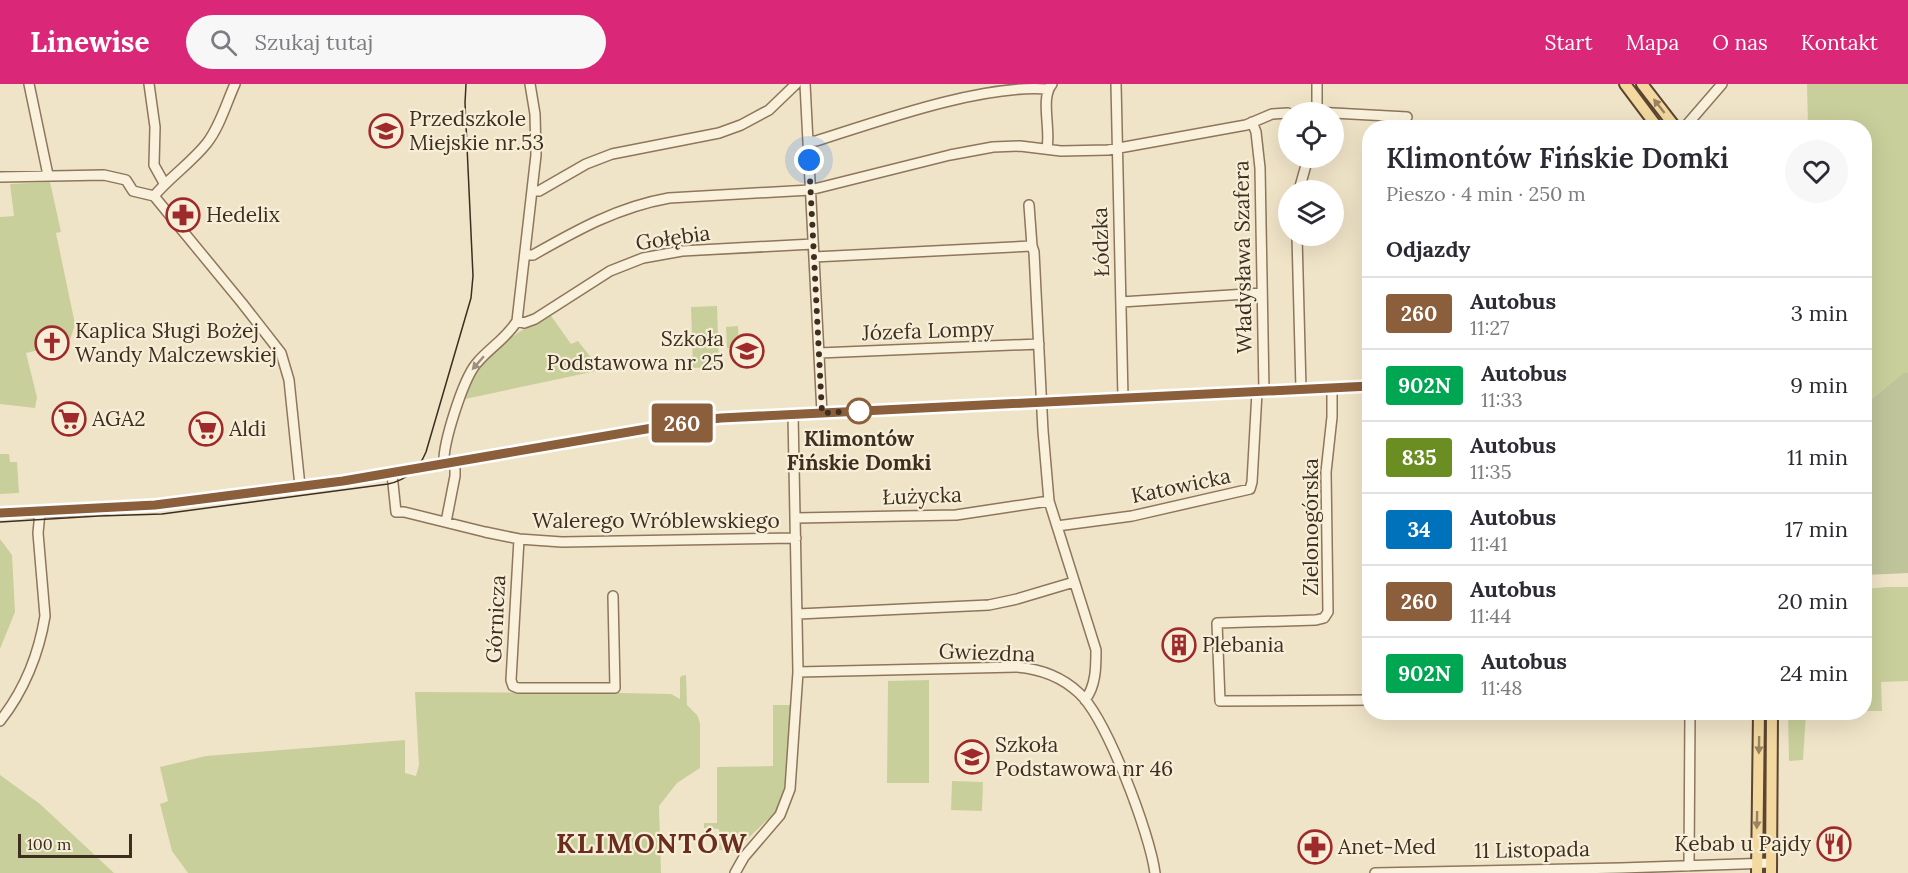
<!DOCTYPE html>
<html lang="pl">
<meta charset="utf-8">
<style>
:root{--surface:#fff;--page:#f7f7f7;--text:#2b2b33;--muted:#7c7c81;--line:#e1e1e2;--accent:#db2777}
body{margin:0;font-family:Lora,serif;background:var(--page);color:var(--text);height:100vh;display:flex;flex-direction:column;font-size:22px;white-space:nowrap}
*{box-sizing:border-box;margin:0}
p{font-size:20px;color:var(--muted)}
.icon{flex:none;width:33px;height:33px;fill:none;stroke:currentColor;stroke-width:2;stroke-linecap:round;stroke-linejoin:round}
.map{position:relative;flex:1;overflow:hidden}
.sheet{position:absolute;left:1362px;top:36px;width:510px;height:600px;display:flex;flex-direction:column;background:var(--surface);border-radius:24px;box-shadow:0 6px 24px #0002}
.sheet>*{flex:none}
.badge{padding:0 12px;border-radius:4px;font-size:21px;line-height:39px}
.fabs{position:absolute;left:1278px;top:18px;display:grid;gap:12px}
.fabs a{display:grid;place-items:center;width:66px;height:66px;border-radius:50%;background:var(--surface);box-shadow:0 6px 24px #0002;font-size:30px}
.scale{position:absolute;left:18px;bottom:15px;width:114px;box-sizing:border-box;padding-left:6px;border:3px solid #3d2e20;border-top:0;font-size:16px;line-height:21px;white-space:nowrap;color:#3d2e20;-webkit-text-stroke:4px #f7eed8;paint-order:stroke}
.you{position:absolute;width:30px;height:30px;margin:-15px;border:4px solid #fff;border-radius:50%;background:#1a73e8;box-shadow:0 0 0 9px #1a73e833}
.map>.badge{position:absolute;translate:-50% -50%;box-shadow:0 0 0 3px #fff}
h2{padding:0 24px;font-size:22px;line-height:54px}
.round{display:grid;place-items:center;flex:none;width:63px;height:63px;border-radius:32px;background:var(--page)}
.overview{display:flex;align-items:center;justify-content:space-between;height:102px;padding:0 24px}
h1{font-size:28px;font-weight:600;line-height:45px}
ul{padding:0;list-style:none}
li{display:flex;align-items:center;gap:18px;height:72px;padding:0 24px;border-top:2px solid var(--line)}
li div{flex:1}
li b{display:block;font-size:22px}
li em{font-style:normal}
li .badge{min-width:66px;font-weight:700;text-align:center}
header{display:flex;align-items:center;gap:36px;box-sizing:border-box;height:84px;padding:0 30px;background:var(--accent);color:#fff}
header strong{font-size:28px}
nav{display:flex;gap:33px;margin-inline-start:auto;font-size:21px}
.search{width:420px;height:54px;background:var(--page);display:flex;align-items:center;gap:15px;box-sizing:border-box;padding:0 21px;border-radius:33px;color:var(--muted);font-size:22px}
.map>svg:first-child{display:block}
</style>
<header>
<strong>Linewise</strong>
<div class="search"><svg class="icon" aria-label="search" viewBox="0 0 24 24"><circle cx="10" cy="10" r="6"/><path d="M15 15l6 6"/></svg>Szukaj tutaj</div>
<nav><a>Start</a><a>Mapa</a><a>O nas</a><a>Kontakt</a></nav>
</header>
<div class="map">
<svg width="1908" height="789" viewBox="0 0 1908 789">
<rect width="100%" height="100%" fill="#f0e4c8"/>
<!-- green -->
<path fill="#c9cf9b" d="M1807,0H1908V289H1903L1865,321L1864,44L1808,43Z
M50,98L61,148L56,149L75,240L69,259L26,269L37,313L35,324L0,320V133L14,132L10,100Z
M717,222L719,283L693,284L691,223Z
M549,229L571,260L578,257L601,286L465,315C467,277 521,247 549,229Z
M738,242L739,264H727L726,243Z
M0,370H9L10,378H17L19,409L0,410Z
M0,455L12,471L15,528L0,565Z
M1887,503H1908V597L1881,598L1882,627H1865V505Z
M686,591L687,621L697,631L700,639V684L677,699L659,722L661,789H188L172,767L160,720L168,717L160,683L206,672L405,656V689L416,692L419,681L415,608L622,609L671,610L680,615V594L681,592Z
M929,596V699H887L888,597Z
M773,621H792C789,661 792,702 770,738L767,736L735,767L719,766V745L704,744V739H717V683L773,682Z
M1788,629H1806L1803,676L1789,677Z
M0,691L40,720L114,789H0Z
M952,697L983,698L982,727L951,726Z"/>
<!-- cemetery -->
<path fill="#bfc49a" d="M1903,289H1908V489L1865,491V321Z"/>
<g fill="none" stroke-linecap="round" stroke-linejoin="round">
<!-- minor casing -->
<g stroke="#8d765c" stroke-width="12">
<path id="minor" d="M29,0L48,91
M149,0L155,43L154,81L164,99
M805,0L822,329
M1116,0L1123,314
M1315,28L1407,33
M1317,28V0
M1252,38L1256,48L1260,84L1264,307
M1684,44L1722,0
M808,57H816C879,37 982,0 1047,5
M1047,64C1051,45 1040,14 1052,0
M0,93L104,91L126,96L133,107L154,112L242,219L281,269L289,296L300,402
M1299,106L1308,74
M532,107H539L586,80L612,70L719,49L741,41L769,26L796,0
M154,112C170,93 191,79 207,59C220,42 226,20 235,0
M1029,121L1032,162L1034,168L1043,347L1049,417L1096,566C1096,583 1096,602 1085,616
M1297,152L1301,305
M525,171H533C577,146 618,123 669,114L810,106L950,71L993,63L1020,62L1061,67L1108,66L1246,41L1272,30L1288,29
M814,173L1032,162
M1121,218L1262,209
M517,237L524,239L535,235L610,187L643,174L682,167L813,160
M819,269L1039,260
M1332,304V333L1326,388L1328,528L1324,534L1316,536L1217,539L1220,617L1370,616
M444,381C442,361 463,296 476,280C489,264 506,255 517,237L536,71L535,30L530,0
M392,390L396,428H404L485,448L519,455L562,458L796,454
M0,429L57,428L155,421L343,397L693,337L721,334L1370,302
M796,434L956,431L1049,417
M446,438L455,392V379
M1057,442L1132,432L1250,405L1252,398L1257,308
M519,455L511,596L513,602L518,604H615L613,512
M798,530L989,521L1017,515L1074,498
M798,588L1017,583C1040,585 1062,593 1079,609C1107,635 1150,750 1155,789
M0,637C24,607 39,569 45,532L38,449L40,428
M1689,782L1690,628
M735,789L744,773L780,731L790,705L798,588L793,330
M1375,789L1621,784L1771,779"/>
</g>
<!-- major casing -->
<g stroke="#5b4430" stroke-width="14">
<path id="major" d="M1625,0L1658,44
M1642,0L1676,44
M1757,789L1759,628
M1771,789L1772,628"/>
</g>
<!-- minor -->
<use href="#minor" stroke="#faf1dc" stroke-width="9"/>
<!-- major -->
<use href="#major" stroke="#f3d9a0" stroke-width="10"/>
<!-- tram -->
<path stroke="#3d2e20" stroke-width="1.5" d="M0,438L99,432L162,430L388,400C407,396 419,385 426,368L471,214L473,192L465,19L466,0"/>
</g>
<!-- one-way arrows -->
<defs><path id="oneway-solid" d="M-6-.8H1V-3.2L6.5 0L1 3.2V.8H-6Z" transform="scale(1.5)"/></defs>
<g fill="#988460">
<use href="#oneway-solid" transform="translate(1659 22) rotate(-128)"/>
<use href="#oneway-solid" transform="translate(1759 661) rotate(91)"/>
<use href="#oneway-solid" transform="translate(1757 736) rotate(91)"/>
</g>
<use fill="#9c907e" href="#oneway-solid" transform="translate(478 279) rotate(131)"/>
<g fill="none" stroke-linecap="round" stroke-linejoin="round">
<!-- line casing -->
<g stroke="#fff" stroke-width="14">
<path id="line" d="M0,429L155,421L343,397L693,337L721,334L1370,302"/>
</g>
<!-- line -->
<use href="#line" stroke="#8b5e3c" stroke-width="9"/>
<!-- walk -->
<path stroke="#3d2e20" stroke-width="6" stroke-dasharray="0 10.8" d="M809,76L822,329L859,327"/>
</g>
<!-- icons -->
<defs>
<g id="school-ring" transform="scale(1.725)"><circle r="9.5" fill="#f7eed8" stroke="#9e2a2b" stroke-width="1.5"/><path d="M0-5L7-2L0 1L-7-2ZM-4 1L0 2.5L4 1V4Q0 6-4 4Z" fill="#9e2a2b"/></g>
<g id="pharmacy-ring" transform="scale(1.725)"><circle r="9.5" fill="#f7eed8" stroke="#9e2a2b" stroke-width="1.5"/><path d="M-2-6h4v4h4v4h-4v4h-4v-4h-4v-4h4Z" fill="#9e2a2b"/></g>
<g id="church-ring" transform="scale(1.725)"><circle r="9.5" fill="#f7eed8" stroke="#9e2a2b" stroke-width="1.5"/><path d="M-1.2-6h2.4v3.5h3.3v2.4h-3.3V6h-2.4V-.1h-3.3v-2.4h3.3Z" fill="#9e2a2b"/></g>
<g id="supermarket-ring" transform="scale(1.725)"><circle r="9.5" fill="#f7eed8" stroke="#9e2a2b" stroke-width="1.5"/><path d="M-6-5.5h2.5l.6 2H6L4.5 2H-2.5L-4.4-4H-6ZM-1.5 3.2a1.3 1.3 0 1 0 .1 0ZM3 3.2a1.3 1.3 0 1 0 .1 0Z" fill="#9e2a2b"/></g>
<g id="building-ring" transform="scale(1.725)"><circle r="9.5" fill="#f7eed8" stroke="#9e2a2b" stroke-width="1.5"/><path d="M-4-6H4V6H1V3H-1V6H-4ZM-2.5-4.3h1.7v1.8h-1.7ZM.8-4.3h1.7v1.8H.8ZM-2.5-1h1.7V.8h-1.7ZM.8-1h1.7V.8H.8Z" fill="#9e2a2b"/></g>
<g id="restaurant-ring" transform="scale(1.725)"><circle r="9.5" fill="#f7eed8" stroke="#9e2a2b" stroke-width="1.5"/><path d="M-5-6h1v4h1v-4h1v4h1v-4h1v5L-1.5 .5V6h-2V.5L-5-1ZM5-6V6H3V1.5H1.5Q1.5-4 5-6Z" fill="#9e2a2b"/></g>
</defs>
<g fill-rule="evenodd">
<use href="#school-ring" x="386" y="47"/>
<use href="#pharmacy-ring" x="183" y="131"/>
<use href="#church-ring" x="52" y="259"/>
<use href="#school-ring" x="747" y="267"/>
<use href="#supermarket-ring" x="69" y="335"/>
<use href="#supermarket-ring" x="206" y="345"/>
<use href="#building-ring" x="1179" y="561"/>
<use href="#school-ring" x="972" y="673"/>
<use href="#restaurant-ring" x="1834" y="760"/>
<use href="#pharmacy-ring" x="1315" y="763"/>
</g>
<!-- markers -->
<circle fill="#fff" stroke="#8b5e3c" stroke-width="3" cx="859" cy="327" r="12"/>
<g text-anchor="middle" stroke-width="4.5" stroke-linejoin="round" paint-order="stroke">
<!-- poi labels -->
<g font-size="21" fill="#3d2e20" stroke="#f7eed8" text-anchor="start">
<text x="409" y="42">Przedszkole<tspan x="409" dy="24">Miejskie nr.53</tspan></text>
<text x="206" y="138">Hedelix</text>
<text x="75" y="254">Kaplica Sługi Bożej<tspan x="75" dy="24">Wandy Malczewskiej</tspan></text>
<text x="724" y="262" text-anchor="end">Szkoła<tspan x="724" dy="24">Podstawowa nr 25</tspan></text>
<text x="92" y="342">AGA2</text>
<text x="229" y="352">Aldi</text>
<text x="1202" y="568">Plebania</text>
<text x="995" y="668">Szkoła<tspan x="995" dy="24">Podstawowa nr 46</tspan></text>
<text x="1811" y="767" text-anchor="end">Kebab u Pajdy</text>
<text x="1338" y="770">Anet-Med</text>
</g>
<!-- street labels -->
<g font-size="21" fill="#3d2e20" stroke="#f7eed8">
<text transform="translate(673 154) rotate(-8)" y="7">Gołębia</text>
<text transform="translate(1101 158) rotate(-92)" y="7">Łódzka</text>
<text transform="translate(1243 173) rotate(-91)" y="7">Władysława Szafera</text>
<text transform="translate(928 247) rotate(-2)" y="7">Józefa Lompy</text>
<text transform="translate(1181 402) rotate(-12)" y="7">Katowicka</text>
<text transform="translate(922 412) rotate(-2)" y="7">Łużycka</text>
<text x="656" y="444">Walerego Wróblewskiego</text>
<text transform="translate(1311 443) rotate(-90)" y="7">Zielonogórska</text>
<text transform="translate(496 535) rotate(-87)" y="7">Górnicza</text>
<text transform="translate(987 569) rotate(2)" y="7">Gwiezdna</text>
<text transform="translate(1532 766) rotate(-1)" y="7">11 Listopada</text>
</g>
<!-- stop labels -->
<g font-size="21" font-weight="bold" fill="#3d2e20" stroke="#f7eed8">
<text x="859" y="362">Klimontów<tspan x="859" dy="24">Fińskie Domki</tspan></text>
</g>
<!-- district labels -->
<g font-size="27" font-weight="bold" letter-spacing="1.5" fill="#6b2e1e" stroke="#f7eed8">
<text x="652" y="769">KLIMONTÓW</text>
</g>
</g>
</svg>
<div class="fabs">
<a><svg class="icon" aria-label="locate" viewBox="0 0 24 24"><circle cx="12" cy="12" r="6"/><path d="M12 2v4M12 18v4M2 12h4M18 12h4"/></svg></a>
<a><svg class="icon" aria-label="layers" viewBox="0 0 24 24"><path d="M12 4l9 5-9 5-9-5zM3 14l9 5 9-5"/></svg></a>
</div>
<div class="scale">100 m</div>
<div class="you" style="left:809px;top:76px"></div>
<b class="badge" style="left:682px;top:339px;background:#8b5e3c;color:#fff">260</b>
<section class="sheet">
<div class="overview"><div><h1>Klimontów Fińskie Domki</h1><p>Pieszo · 4 min · 250 m</p></div><a class="round"><svg class="icon" aria-label="heart" viewBox="0 0 24 24"><path d="M12 20l-8-8c-3-5 5-10 8-4 3-6 11-1 8 4z"/></svg></a></div>
<h2>Odjazdy</h2>
<ul>
<li><span class="badge" style="background:#8b5e3c;color:#fff">260</span><div><b>Autobus</b><p>11:27</p></div><em>3 min</em></li>
<li><span class="badge" style="background:#00a651;color:#fff">902N</span><div><b>Autobus</b><p>11:33</p></div><em>9 min</em></li>
<li><span class="badge" style="background:#6b8e23;color:#fff">835</span><div><b>Autobus</b><p>11:35</p></div><em>11 min</em></li>
<li><span class="badge" style="background:#0072bc;color:#fff">34</span><div><b>Autobus</b><p>11:41</p></div><em>17 min</em></li>
<li><span class="badge" style="background:#8b5e3c;color:#fff">260</span><div><b>Autobus</b><p>11:44</p></div><em>20 min</em></li>
<li><span class="badge" style="background:#00a651;color:#fff">902N</span><div><b>Autobus</b><p>11:48</p></div><em>24 min</em></li>
</ul>
</section>
</div>
